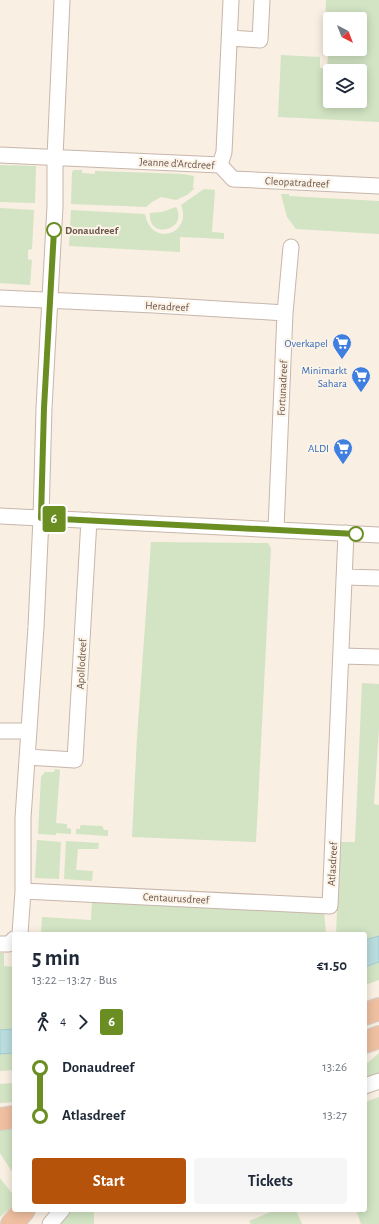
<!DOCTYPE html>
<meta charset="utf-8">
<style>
:root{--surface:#fff;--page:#f6f6f7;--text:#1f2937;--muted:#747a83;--accent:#b45309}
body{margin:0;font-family:"Alegreya Sans",sans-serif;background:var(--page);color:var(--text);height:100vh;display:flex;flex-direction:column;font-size:15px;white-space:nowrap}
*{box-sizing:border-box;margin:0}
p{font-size:13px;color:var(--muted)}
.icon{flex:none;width:22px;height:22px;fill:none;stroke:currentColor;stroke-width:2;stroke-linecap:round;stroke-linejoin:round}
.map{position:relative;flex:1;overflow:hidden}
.panel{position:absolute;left:12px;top:932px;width:355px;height:280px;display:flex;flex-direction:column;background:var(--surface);border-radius:4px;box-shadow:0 2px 10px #0003}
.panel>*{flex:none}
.badge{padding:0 8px;border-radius:3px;font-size:14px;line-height:26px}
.needle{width:26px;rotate:138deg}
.tools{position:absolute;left:323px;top:12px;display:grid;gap:8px}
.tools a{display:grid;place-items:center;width:44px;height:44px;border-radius:4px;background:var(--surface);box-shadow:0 2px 10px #0003;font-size:20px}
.map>.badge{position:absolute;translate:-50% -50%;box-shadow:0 0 0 2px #fff}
.legs{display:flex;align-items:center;gap:6px;height:44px;padding:0 20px;font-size:13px}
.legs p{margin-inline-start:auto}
.headline{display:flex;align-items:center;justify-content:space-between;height:68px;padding:0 20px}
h1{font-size:22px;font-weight:600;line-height:30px}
.cta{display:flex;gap:8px;margin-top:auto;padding:8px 20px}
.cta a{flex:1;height:46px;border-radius:4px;background:var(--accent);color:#fff;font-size:16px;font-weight:600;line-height:46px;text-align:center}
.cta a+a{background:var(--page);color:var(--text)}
ul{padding:0 20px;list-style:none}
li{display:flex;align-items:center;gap:14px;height:48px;font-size:15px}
li i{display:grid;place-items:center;width:6px;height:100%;margin:0 5px;background:currentColor}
li i::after{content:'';width:10px;height:10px;margin:-5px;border:3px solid;border-radius:50%;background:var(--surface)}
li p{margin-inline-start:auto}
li:first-child i{background:linear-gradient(#0000 50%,currentColor 0)}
li:last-child i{background:linear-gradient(currentColor 50%,#0000 0)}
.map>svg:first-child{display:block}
</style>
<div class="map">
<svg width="379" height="1224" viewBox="0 0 379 1224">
<rect width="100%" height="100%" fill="#f9efe2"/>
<!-- green -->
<path fill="#d2e4c3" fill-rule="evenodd" d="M326,0H379V122L278,117L281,55L320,57V68H327L328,56L324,55ZM330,19H360V49H330ZM330,71H360V101H330Z
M0,165L36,166L35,203L0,202Z
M74,170H82V173L95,174V171L183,174L194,176L193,188H195L187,195L176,200L161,197L152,202L146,207L71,204L72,172Z
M204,189L215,190L212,232L224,233V239L180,237V252L69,246L71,210L145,214C151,248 193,234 181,205Z
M281,194H289V196L379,201V234L296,229L287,217Z
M176,207C189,231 147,240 150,213L162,212Z
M0,208L34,210L32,249L28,250V259L32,260L30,285L0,283Z
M151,542L268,543L271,548L256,842L132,837L137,737Z
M362,683L379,684V728L374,804L379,805V936L365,940V934H336L340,842H355Z
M55,769L60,770L56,823L67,824V828L71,829V834L56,833V835L38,834L41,777L45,772H54Z
M82,825L102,826L104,830H108V836L76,834V829H80V826Z
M37,840L61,842L59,879L35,878Z
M66,841L99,843L98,849H78L76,870L93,871L92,881L64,879Z
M92,901L324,911L326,934H41L42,917L91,920Z
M0,953H4V966L14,967V1029L0,1030Z
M379,962V980L365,985V967Z
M14,1053V1070L0,1071V1054Z
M379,1053V1076L365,1081V1065Z
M14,1083V1102L0,1103V1084Z
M379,1097V1224H361L356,1210H365V1102Z
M14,1126V1175L0,1153V1127Z
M0,1178L14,1196V1205L0,1217Z
M69,1210H94V1224H59Z
M275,1210H296L302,1224H251L249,1221Z"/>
<!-- water -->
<path fill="#b9dcdf" stroke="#a1cbd0" d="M379,936V962L365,967V940Z
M14,1029V1053L0,1054V1030Z"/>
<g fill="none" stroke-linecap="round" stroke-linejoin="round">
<!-- minor casing -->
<g stroke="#c8b6ab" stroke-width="17">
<path id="minor" d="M230,38L260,40L262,0
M0,155L220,165L224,152L231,0
M220,165L233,179L379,186
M0,298L154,305L285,313
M0,516L379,535
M276,529L285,313L291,247
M344,577L379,578
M341,656L379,657
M0,731H29
M27,757L75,760L89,520
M23,891L330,906L346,533
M20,934L23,891V818L36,627L41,518L44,408L55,206V157L62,0
M0,944H9L14,939
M365,1086L379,1081
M50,1224L62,1210"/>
</g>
<!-- trunk casing -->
<g stroke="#d6d0cd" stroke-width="24">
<path id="trunk" d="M365,1014L379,1009
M365,1042L379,1037
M0,1119L14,1117
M12,1224L24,1210"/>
</g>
<!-- minor -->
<use href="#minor" stroke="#fff" stroke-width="15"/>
<!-- trunk -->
<use href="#trunk" stroke="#eebfa0" stroke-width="22"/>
</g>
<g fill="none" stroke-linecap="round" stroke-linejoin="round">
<!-- line-1 casing -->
<g stroke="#fff" stroke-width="9">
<path id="line-1" d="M54,230L44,408L41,518L356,534"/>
</g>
<!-- line-1 -->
<use href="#line-1" stroke="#6b8e23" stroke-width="6"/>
</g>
<!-- icons -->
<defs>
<g id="supermarket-pin" transform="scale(1)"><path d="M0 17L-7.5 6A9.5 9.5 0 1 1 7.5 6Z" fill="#3f7fe0" stroke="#fcf3e7"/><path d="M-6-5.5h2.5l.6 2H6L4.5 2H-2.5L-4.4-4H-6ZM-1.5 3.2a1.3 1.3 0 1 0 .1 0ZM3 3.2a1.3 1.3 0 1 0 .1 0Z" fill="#fff"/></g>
</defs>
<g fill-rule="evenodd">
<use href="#supermarket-pin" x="342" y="343"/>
<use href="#supermarket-pin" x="361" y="376"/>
<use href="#supermarket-pin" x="343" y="448"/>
</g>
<!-- markers -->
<g fill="#fff" stroke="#6b8e23" stroke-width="2">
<circle cx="54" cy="230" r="7"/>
<circle cx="356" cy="534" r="7"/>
</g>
<g text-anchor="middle" stroke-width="4" stroke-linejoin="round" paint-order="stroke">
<!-- street labels -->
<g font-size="11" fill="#6d564c" stroke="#fcf3e7">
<text transform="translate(177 163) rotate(3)" y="4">Jeanne d'Arcdreef</text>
<text transform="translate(297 182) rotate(3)" y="4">Cleopatradreef</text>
<text transform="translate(167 306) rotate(3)" y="4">Heradreef</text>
<text transform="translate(282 388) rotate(-87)" y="4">Fortunadreef</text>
<text transform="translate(81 664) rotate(-87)" y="4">Apollodreef</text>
<text transform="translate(332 864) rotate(-87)" y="4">Atlasdreef</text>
<text transform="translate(176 898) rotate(3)" y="4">Centaurusdreef</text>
</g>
<!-- stop labels -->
<g font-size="11" font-weight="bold" fill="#6d564c" stroke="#fcf3e7" text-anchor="start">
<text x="65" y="234">Donaudreef</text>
</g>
<!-- shop labels -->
<g font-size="11" fill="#366cbe" stroke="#fcf3e7" text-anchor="end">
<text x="328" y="347">Overkapel</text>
<text x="347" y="374">Minimarkt<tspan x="347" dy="13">Sahara</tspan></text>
<text x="329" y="452">ALDI</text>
</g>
</g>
</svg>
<div class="tools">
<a><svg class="needle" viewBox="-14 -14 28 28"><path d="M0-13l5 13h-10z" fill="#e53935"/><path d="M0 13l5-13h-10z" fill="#747a83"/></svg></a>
<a><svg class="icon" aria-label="layers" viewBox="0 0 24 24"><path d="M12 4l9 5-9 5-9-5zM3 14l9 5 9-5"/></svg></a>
</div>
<b class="badge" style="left:54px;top:519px;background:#6b8e23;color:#fff">6</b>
<section class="panel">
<div class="headline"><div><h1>5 min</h1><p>13:22 – 13:27 · Bus</p></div><b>€1.50</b></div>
<div class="legs"><svg class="icon" aria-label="walk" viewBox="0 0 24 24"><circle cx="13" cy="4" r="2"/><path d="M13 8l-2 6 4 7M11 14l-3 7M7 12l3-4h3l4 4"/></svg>4<svg class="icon" aria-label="forward" viewBox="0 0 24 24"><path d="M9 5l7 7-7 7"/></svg><b class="badge" style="background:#6b8e23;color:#fff">6</b></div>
<ul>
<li><i style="color:#6b8e23"></i><b>Donaudreef</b><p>13:26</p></li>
<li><i style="color:#6b8e23"></i><b>Atlasdreef</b><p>13:27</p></li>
</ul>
<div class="cta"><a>Start</a><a>Tickets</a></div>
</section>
</div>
